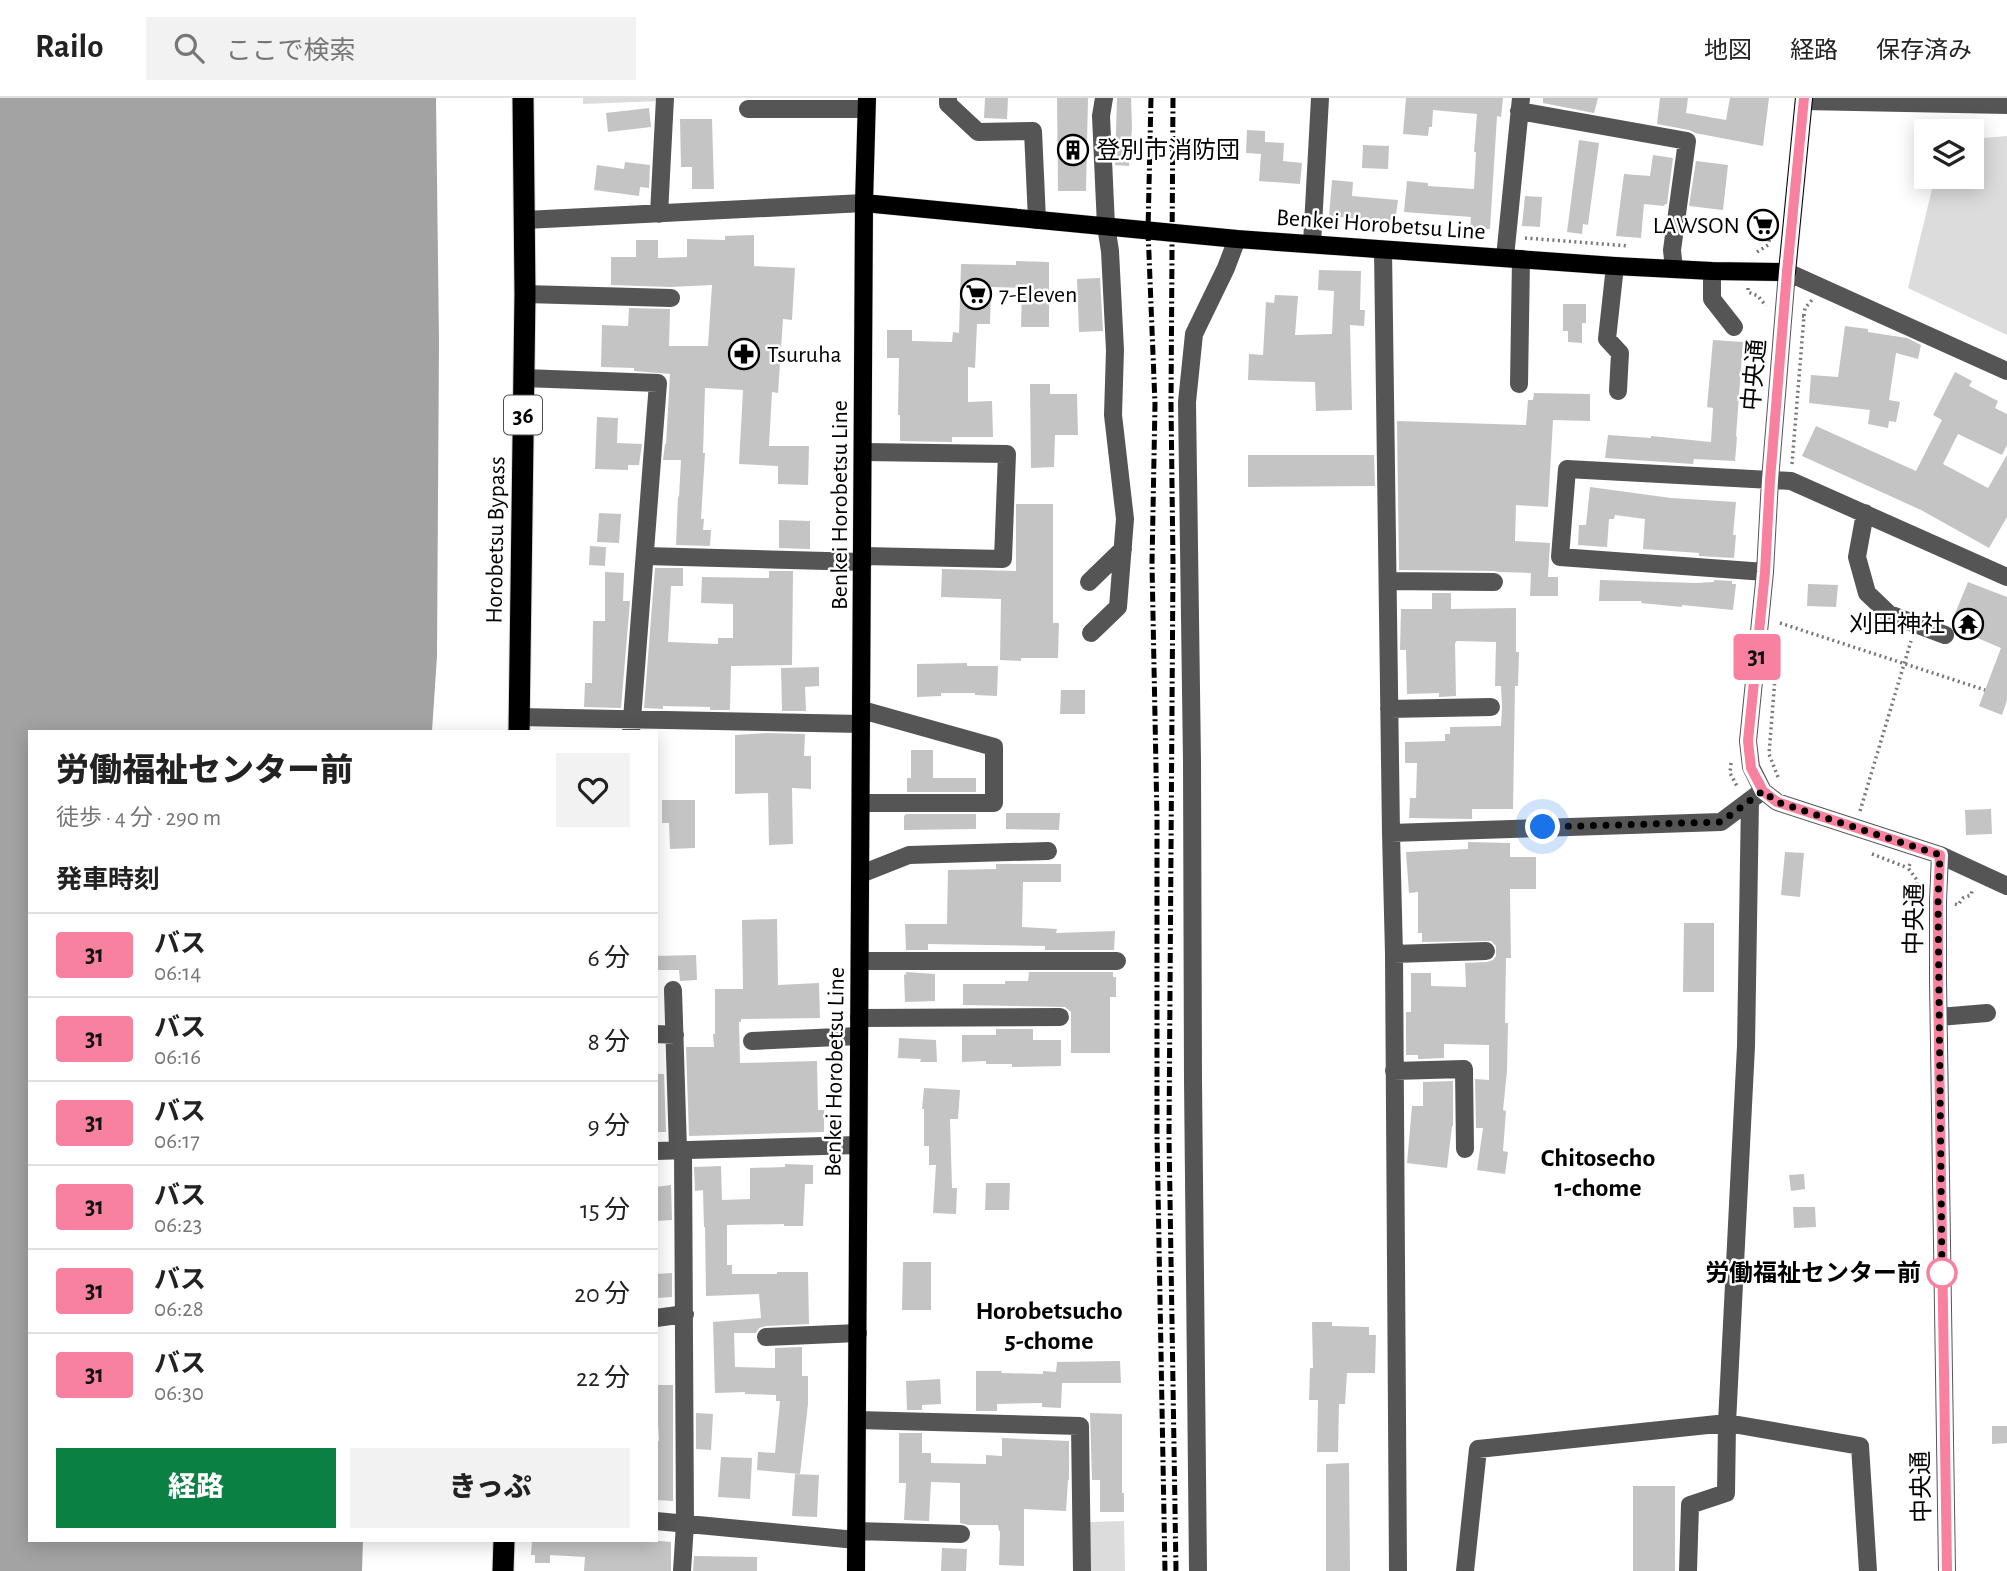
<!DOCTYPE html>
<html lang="ja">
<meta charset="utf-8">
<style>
:root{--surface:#fff;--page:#f2f2f2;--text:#222;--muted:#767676;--line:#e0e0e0;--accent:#0b8043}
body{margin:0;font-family:"Alegreya Sans","Noto Sans JP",sans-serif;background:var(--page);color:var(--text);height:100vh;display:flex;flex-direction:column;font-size:26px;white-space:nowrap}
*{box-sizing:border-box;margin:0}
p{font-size:23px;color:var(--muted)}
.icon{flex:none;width:38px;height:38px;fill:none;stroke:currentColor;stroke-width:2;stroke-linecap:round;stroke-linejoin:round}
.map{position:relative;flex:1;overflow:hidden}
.side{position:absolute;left:28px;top:632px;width:630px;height:812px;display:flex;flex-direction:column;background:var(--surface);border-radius:0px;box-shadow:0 4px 18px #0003}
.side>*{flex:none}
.badge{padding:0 14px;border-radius:5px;font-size:24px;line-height:46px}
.buttons{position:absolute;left:1914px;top:21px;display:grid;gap:14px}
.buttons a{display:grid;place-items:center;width:70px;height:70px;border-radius:0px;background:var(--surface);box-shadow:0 4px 18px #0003;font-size:35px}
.you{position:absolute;width:35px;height:35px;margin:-18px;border:5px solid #fff;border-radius:50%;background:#1a73e8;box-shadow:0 0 0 10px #1a73e833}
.map>.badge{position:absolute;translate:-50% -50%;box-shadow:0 0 0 4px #fff}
h2{padding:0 28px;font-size:26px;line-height:63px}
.round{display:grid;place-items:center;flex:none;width:74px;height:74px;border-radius:0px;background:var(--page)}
.head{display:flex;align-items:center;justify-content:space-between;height:119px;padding:0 28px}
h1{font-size:33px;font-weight:800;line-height:52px}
.button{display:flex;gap:14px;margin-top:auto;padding:14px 28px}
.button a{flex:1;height:80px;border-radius:0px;background:var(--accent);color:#fff;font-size:28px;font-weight:800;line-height:80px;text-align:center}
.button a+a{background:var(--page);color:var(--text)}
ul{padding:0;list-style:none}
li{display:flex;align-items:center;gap:21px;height:84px;padding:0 28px;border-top:2px solid var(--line)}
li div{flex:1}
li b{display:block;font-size:26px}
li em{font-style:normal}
li .badge{min-width:77px;font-weight:700;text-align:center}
header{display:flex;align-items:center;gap:42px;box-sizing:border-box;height:98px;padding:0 35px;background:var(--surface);border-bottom:2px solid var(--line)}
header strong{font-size:33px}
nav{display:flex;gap:38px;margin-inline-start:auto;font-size:24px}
.search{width:490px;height:63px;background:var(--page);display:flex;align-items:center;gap:18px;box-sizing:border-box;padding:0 24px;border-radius:0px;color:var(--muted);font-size:26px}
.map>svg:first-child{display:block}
</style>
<header>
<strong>Railo</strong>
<div class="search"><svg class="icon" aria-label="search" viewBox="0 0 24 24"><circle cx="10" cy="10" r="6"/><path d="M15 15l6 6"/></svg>ここで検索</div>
<nav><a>地図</a><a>経路</a><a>保存済み</a></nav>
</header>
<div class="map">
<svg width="2007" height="1473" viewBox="0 0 2007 1473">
<rect width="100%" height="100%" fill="#fff"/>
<!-- green -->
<path fill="#dcdcdc" d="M583,0H660V3L583,6Z
M2007,38V237L1908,190L1935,79H1972V41Z
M1124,1423L1125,1473H1089V1424Z"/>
<!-- water -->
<path fill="#a3a3a3" d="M0,0H436L439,244L437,558L432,633L30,634V1442H363L362,1473H0Z"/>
<!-- building -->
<path fill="#c4c4c4" d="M985,0H1008L1007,21L984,20Z
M1057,0H1088L1086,93H1058Z
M1117,0H1131L1132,30L1129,68L1115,67Z
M1406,0H1503L1501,19L1497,18L1490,131L1470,130L1471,119L1404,114L1407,83L1428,85V88L1474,91L1476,54H1474L1477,16L1433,12L1432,29H1429L1428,38L1403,36Z
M1543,0H1598L1594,15L1543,5Z
M1660,0H1688L1686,15L1726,22L1730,0H1769L1763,48L1695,35L1689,32L1657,26Z
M649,10L651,29L608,34L606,15Z
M680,21H712L714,91H692V69H681Z
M1247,32L1265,33V44L1284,45L1283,63L1302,65L1300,86L1259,83L1261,56L1246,55Z
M1579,42L1599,45L1588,127L1583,126L1582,136L1567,134Z
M1363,47L1389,48L1388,71L1362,70Z
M1653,57L1673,60L1667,106H1665L1664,108L1644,106L1641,140L1616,138L1624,76L1650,78Z
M1696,63L1728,67L1723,112L1689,108Z
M625,64L650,67L649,90L640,89L639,98L594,92L597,67L624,71Z
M1332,82L1353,84L1352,98L1398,102L1395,124L1329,118Z
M1525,98L1542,99L1540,129L1522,128Z
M754,137V168L795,170L792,222L783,221L778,295L772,294L769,348H809L808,387L778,386V368L739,366L743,292L705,290L703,355H705L701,421H704L703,432H711L710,448L676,447L678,398L679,399L681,362H663L665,346H666L670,276L634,273V270L601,269L602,227L628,228L629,210L670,211L669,248H708L712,187L670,189L611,187V159H636V142H658V160L687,159V141L725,142V138Z
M1016,163L1049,164V229H1021L1022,190L991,189L990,226H977L975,270L968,269V304L992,303L993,339H952V344L900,343V317H898L899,260H887V232H912V243L952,244L953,234L959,235L961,166L1016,167Z
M1319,172L1361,173L1360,212H1365L1364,228L1350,227L1352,312L1316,313L1315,284L1248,282L1249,256L1263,257L1266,204L1274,205L1275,197L1298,198L1295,237L1332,236L1334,193L1318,192Z
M1100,180L1103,233L1079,234L1077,181Z
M1563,206H1586V225H1582V245L1568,244V233H1563Z
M1845,228L1868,231V234L1907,240L1921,247L1918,261L1896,255L1889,302L1900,304L1896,324L1889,323L1888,330L1868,326L1870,312L1809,305L1811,277L1838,279Z
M1713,242L1743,244L1736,338L1737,339L1735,363L1694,361L1693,366L1605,360L1608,337L1651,340V338L1711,344L1713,310L1707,309Z
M1955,274L1972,283L1969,288L1998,303L1995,310L2007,316V347L2002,357L1958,336L1943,366L1988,390L2007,357V419L1989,450L1921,412L1802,358L1816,328L1916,373L1942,322L1933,317Z
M1030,286H1050V296H1077L1078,337H1055L1054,369L1031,370Z
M1534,295L1590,296V323L1553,322L1548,409L1516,407L1515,443L1550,445L1548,479H1558V498H1530L1531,475L1500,474L1494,473L1399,472L1397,323L1526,327L1528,302H1533Z
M597,319L618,320L617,345L642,346L639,367H628V372L595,371Z
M1248,357H1374L1375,388L1248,389Z
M1590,389L1671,400L1736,404L1733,437H1736L1734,460L1699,458V455L1643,451L1645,421L1615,417L1614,421H1609L1607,449L1578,447L1579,427H1586Z
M1016,406H1053V525H1059L1058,560H1021V563L1000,562L1001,501L941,499L942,471L1016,473Z
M599,415L621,416L619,445L597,444Z
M779,422L810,423V451L779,450Z
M590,448L606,449L605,468L589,467Z
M655,470H683V488H671L668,544L718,546V540H733V506L701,505L702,479L769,480V473H793L792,567L731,568L730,612H710V609L663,608V611L644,610Z
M605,474L624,475L623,503H630L621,610L584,609L585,585H592L593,523H605Z
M1600,482L1696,485L1714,484V482L1732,483V486H1736L1733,512L1682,507V509L1641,505L1642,503H1599Z
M1968,484L2007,499V602L2002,617L1979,608L2001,550L1954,530L1958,520L1954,518Z
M1808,486L1838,487L1836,509L1807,508Z
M1432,495H1451V511L1516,510V554H1519L1518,588H1515L1513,711H1472V721L1409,720L1410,700H1416L1417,665H1405V644L1445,643V636H1450V629L1501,628L1502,609L1501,588H1495L1496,544L1457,543L1455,545L1456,598L1439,599V595L1407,596L1406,552H1400L1401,511H1432Z
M967,565V568H998L997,598L975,597V595H941V598L917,599V566Z
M819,569V588L805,589L806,613H782L781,570Z
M1061,592H1085V616H1060Z
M767,635L805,636L804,658H811V691L792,690L793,746L769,747L768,695L735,696V637Z
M911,652H933V680H976V694H907V680H911Z
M662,702H695V750L670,751L669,725H662Z
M1991,711L1992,736L1966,737L1965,712Z
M1006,715H1060L1059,732L1006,731Z
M906,716H976V731L904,732V718Z
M1468,744L1510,745V759H1536V791H1510V793L1511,860H1506L1505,925H1508L1507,973L1503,1012L1506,1013L1503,1053L1508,1054L1505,1076L1477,1072L1483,1030H1476L1475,981L1489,982V947L1444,946V960L1418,961V957H1406V914H1411V875H1431V888L1466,889L1465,865L1487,864L1493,862L1496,858V848L1491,843L1422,844V835H1418V794L1409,795L1406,754L1468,751Z
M1785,754L1804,755L1800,799L1781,797Z
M996,766H1061V784H1023L1022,829L1057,831L1056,835L1115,833L1114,852H1045V848L928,846V852H906L905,826H947L948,772L996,771Z
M777,821L778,887L819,885L820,920L741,921V924H739L740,965L817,963L818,1012H824V1034L689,1038L686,949H714L713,936H715V891H743L742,822Z
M1684,825H1714V894H1683Z
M696,857L697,882L680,883L679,872H656V858Z
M906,874L935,876V903L905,904L904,877L906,876Z
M1029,874H1113V879H1116V899H1110V955H1071V914L1065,909L963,907V886H1005V883H1028Z
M996,931H1033V942H1061V968L1012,969V966H986V963L962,964V937H996Z
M899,940L936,942L937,964H920L921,961L898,960Z
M656,976H664L666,1034H656Z
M1453,983V1028H1452L1447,1070L1407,1065L1412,1008H1423V984Z
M924,990L960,992L958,1021H950L952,1090H957L956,1116L933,1115L936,1067H929V1048H924V1011H922Z
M785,1066L813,1067V1086H805L803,1128H784V1126L727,1127V1167H732V1176H777V1174H808L809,1226L766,1228L759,1230L756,1235H734L735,1269L775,1270V1250L802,1249V1278H808V1306L800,1376L757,1372L758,1354L775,1355L780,1303H776V1297L745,1296V1294L715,1295L713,1224L761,1220L759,1196L706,1198L705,1129H704L703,1092L695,1093L694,1069L721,1068L722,1102L750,1101V1070L785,1069Z
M1804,1076L1805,1091L1791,1093L1789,1077Z
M986,1085H1010L1009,1112H985Z
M671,1087L672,1122L656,1123V1089Z
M1793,1109H1815L1816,1129L1794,1130Z
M903,1164H931V1212H902Z
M672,1175V1199L656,1200V1176Z
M1312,1224H1332V1228L1369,1229V1237H1376L1375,1275H1347L1345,1306H1339L1338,1354H1317L1318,1302H1309L1310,1270H1313Z
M1120,1263L1121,1285H1062L1061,1310L1042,1309V1305L997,1306V1313H976V1273H1002L1001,1275L1043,1276V1273L1056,1274L1057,1264Z
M940,1281L941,1306L922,1307V1312H907L906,1283Z
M656,1287H673V1403L656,1402V1343H659Z
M696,1315L713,1316L711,1352L696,1351Z
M1090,1315L1122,1316V1395H1124V1414H1100V1382H1092Z
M1992,1328H2007V1345L1992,1346Z
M899,1335H922V1355H931V1365L986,1366V1357L1002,1358V1340L1069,1343V1382H1068L1066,1413L1024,1411V1468L999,1467L1000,1433H999L998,1427H968L960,1425V1385L931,1384L929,1423L904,1422L906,1385H899Z
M721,1359L752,1360L750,1401L718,1399Z
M1349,1365L1350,1473H1326V1366Z
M795,1376L819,1377L817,1419L792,1418Z
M1633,1388H1675V1473H1633Z
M532,1442H650L671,1444V1473H584L585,1459L550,1457V1465H535V1457H531Z
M942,1450L967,1451L966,1473H941Z
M694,1458L757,1459V1473H693Z"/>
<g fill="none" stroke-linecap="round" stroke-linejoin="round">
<!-- major casing -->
<g stroke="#dbdbdb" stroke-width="19">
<path id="major" d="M864,105L1237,141L1615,168L1712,173L1787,174L1804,0
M856,1473L864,105L867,0"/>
</g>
<!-- highway casing -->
<g stroke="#dbdbdb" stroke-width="23">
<path id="highway" d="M519,634L525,196L523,0
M503,1473L504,1442"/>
</g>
<!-- path -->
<path stroke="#777" stroke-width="3.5" stroke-dasharray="2 3.5" stroke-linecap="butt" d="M1462,137L1489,138
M1525,140L1629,148
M1757,154L1768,147L1770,139H1773
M1748,190V194L1758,198L1766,208
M1804,218L1805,210L1812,202
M1792,366L1804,218H1799
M1780,525L1985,592
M1731,665L1730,675L1738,690
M1778,679L1769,656L1778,542
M1860,713L1911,543
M1872,756L1908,770
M1910,766L1908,770L1917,782V796L1921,797
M1955,806L1958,807L1963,800L1971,797L1973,790"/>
<!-- minor -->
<path stroke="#555" stroke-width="18" d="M948,0V6L978,34L1033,33L1037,122
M1804,3L2007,7
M748,11H866
M1519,13L1687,43L1672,152L1674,171
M659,116L665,0
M525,122L864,105
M1312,146L1320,0
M1383,152L1391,735L1394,856L1398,1473
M1505,159L1521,0
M1615,168L1607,241L1620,255L1618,293
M1712,173V201L1734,229
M525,196L671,200
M2007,273L1787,174L1770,382L1765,474L1748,643L1751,669L1763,693L1777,704L1940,757L2007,788
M524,280L658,285L631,634
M1519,286L1521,161
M1865,415L1857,459L1867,495L1889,516L1945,537
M645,458L863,464
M863,458L1003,461L1007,356L863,354
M1765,474L1560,459L1567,371L1791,383L2007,479
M1388,483L1494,484
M1089,484L1123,451
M1091,535L1118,509L1125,421L1113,317L1115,252L1110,153L1106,128L1101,18L1104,0
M1389,611L1491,609
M519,619L861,626
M862,705H994V649L862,612
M1391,735L1721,724L1757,697
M1940,757L1938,803V882L1947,1473
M861,776L909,757L1048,753
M1394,856L1486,853
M860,863H1117
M673,892L678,1052
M1939,919L1987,915
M859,920L1060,919
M656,936L675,937
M752,943L859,938
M1394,973L1464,971L1465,1051
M656,1053L858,1047
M656,1220L685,1216
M766,1239L858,1235
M857,1322L1080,1328L1082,1473
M656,1423L856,1442
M856,1433L961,1436
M682,1473L685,1426L683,1052
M1198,1473L1193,982L1192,663L1187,304L1194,236L1226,170L1237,141
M1465,1473L1478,1351L1727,1325L1860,1348L1868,1473
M1688,1473L1690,1407L1726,1395L1727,1325L1746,948L1750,702"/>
<!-- major -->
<use href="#major" stroke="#000" stroke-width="18"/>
<!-- highway -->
<use href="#highway" stroke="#000" stroke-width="21"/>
<!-- rail -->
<path stroke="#000" stroke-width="5" stroke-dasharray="10 3.5 2 3.5" stroke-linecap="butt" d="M1151,0L1148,132L1155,306L1152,466L1157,721V1037L1165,1473
M1173,0L1171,306L1173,467L1169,1038L1176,1473"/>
</g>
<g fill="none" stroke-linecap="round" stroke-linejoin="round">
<!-- line casing -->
<g stroke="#fff" stroke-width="16">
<path id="line" d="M1804,0L1787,174L1770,382L1765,474L1748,643L1751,670L1763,693L1777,704L1940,757L1938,803V882L1947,1473"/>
</g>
<!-- line -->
<use href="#line" stroke="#f7819f" stroke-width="10"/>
<!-- walk -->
<path stroke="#000" stroke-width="7" stroke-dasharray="0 12.6" d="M1543,729L1721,724L1763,693L1777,704L1940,757L1938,803L1942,1175"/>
</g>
<!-- icons -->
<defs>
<g id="building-ring" transform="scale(1.575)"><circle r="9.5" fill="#fff" stroke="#000" stroke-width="1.5"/><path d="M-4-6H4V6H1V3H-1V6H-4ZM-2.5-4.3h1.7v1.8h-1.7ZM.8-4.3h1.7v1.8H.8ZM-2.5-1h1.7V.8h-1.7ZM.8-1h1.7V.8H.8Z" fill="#000"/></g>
<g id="supermarket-ring" transform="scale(1.575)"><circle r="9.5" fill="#fff" stroke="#000" stroke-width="1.5"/><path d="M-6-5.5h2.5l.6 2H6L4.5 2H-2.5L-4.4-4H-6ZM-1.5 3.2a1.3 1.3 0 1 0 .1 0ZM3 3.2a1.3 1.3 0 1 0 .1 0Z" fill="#000"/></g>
<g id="pharmacy-ring" transform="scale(1.575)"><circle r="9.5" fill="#fff" stroke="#000" stroke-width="1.5"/><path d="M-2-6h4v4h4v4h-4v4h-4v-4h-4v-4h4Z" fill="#000"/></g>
<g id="temple-ring" transform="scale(1.575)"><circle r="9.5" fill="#fff" stroke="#000" stroke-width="1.5"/><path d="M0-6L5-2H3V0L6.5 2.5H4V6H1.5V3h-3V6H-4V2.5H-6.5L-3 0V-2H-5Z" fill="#000"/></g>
</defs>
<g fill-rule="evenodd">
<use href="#building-ring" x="1073" y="52"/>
<use href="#supermarket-ring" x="1763" y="127"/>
<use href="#supermarket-ring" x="976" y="196"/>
<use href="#pharmacy-ring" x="744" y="256"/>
<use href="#temple-ring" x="1968" y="526"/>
</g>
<!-- markers -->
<circle fill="#fff" stroke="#f7819f" stroke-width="3.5" cx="1942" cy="1175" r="14"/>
<g text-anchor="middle" stroke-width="5" stroke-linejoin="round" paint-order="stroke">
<!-- shield labels -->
<rect fill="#fff" stroke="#4c4c4c" stroke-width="2" x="504" y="297.5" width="38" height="39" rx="5"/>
<g font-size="23" font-weight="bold" fill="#000">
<text x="523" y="325">36</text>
</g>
<!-- poi labels -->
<g font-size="24" fill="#000" stroke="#fff" text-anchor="start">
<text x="1096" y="60">登別市消防団</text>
<text x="1740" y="135" text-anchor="end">LAWSON</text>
<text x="999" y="204">7-Eleven</text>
<text x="767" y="264">Tsuruha</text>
<text x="1945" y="534" text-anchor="end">刈田神社</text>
</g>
<!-- street labels -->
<g font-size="24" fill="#000" stroke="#fff">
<text transform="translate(1381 126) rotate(4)" y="8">Benkei Horobetsu Line</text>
<text transform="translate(1754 277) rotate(-85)" y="8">中央通</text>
<text transform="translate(839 407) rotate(-90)" y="8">Benkei Horobetsu Line</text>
<text transform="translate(495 442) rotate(-89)" y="8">Horobetsu Bypass</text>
<text transform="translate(1914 821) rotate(-89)" y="8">中央通</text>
<text transform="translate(834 974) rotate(-89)" y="8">Benkei Horobetsu Line</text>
<text transform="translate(1921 1389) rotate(-91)" y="8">中央通</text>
</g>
<!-- stop labels -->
<g font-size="24" font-weight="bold" fill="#000" stroke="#fff" text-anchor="end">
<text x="1921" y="1183">労働福祉センター前</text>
</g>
<!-- neighbourhood labels -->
<g font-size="26" font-weight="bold" fill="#000" stroke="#fff">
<text x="1598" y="1068">Chitosecho<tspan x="1598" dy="30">1-chome</tspan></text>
<text x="1049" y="1221">Horobetsucho<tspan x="1049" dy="30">5-chome</tspan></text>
</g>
</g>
</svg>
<div class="buttons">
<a><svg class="icon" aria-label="layers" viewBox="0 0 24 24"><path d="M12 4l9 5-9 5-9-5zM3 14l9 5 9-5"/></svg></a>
</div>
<div class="you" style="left:1543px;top:729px"></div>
<b class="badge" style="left:1757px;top:559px;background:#f7819f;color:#111">31</b>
<section class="side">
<div class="head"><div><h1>労働福祉センター前</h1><p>徒歩 · 4 分 · 290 m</p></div><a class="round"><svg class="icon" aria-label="heart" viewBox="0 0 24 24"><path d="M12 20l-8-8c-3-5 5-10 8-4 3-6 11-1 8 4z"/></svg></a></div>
<h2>発車時刻</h2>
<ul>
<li><span class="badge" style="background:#f7819f;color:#111">31</span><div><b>バス</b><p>06:14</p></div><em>6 分</em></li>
<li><span class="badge" style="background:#f7819f;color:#111">31</span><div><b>バス</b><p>06:16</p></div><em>8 分</em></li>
<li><span class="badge" style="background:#f7819f;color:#111">31</span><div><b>バス</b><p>06:17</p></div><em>9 分</em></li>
<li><span class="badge" style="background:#f7819f;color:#111">31</span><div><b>バス</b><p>06:23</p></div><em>15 分</em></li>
<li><span class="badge" style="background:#f7819f;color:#111">31</span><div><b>バス</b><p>06:28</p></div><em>20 分</em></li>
<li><span class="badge" style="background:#f7819f;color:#111">31</span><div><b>バス</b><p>06:30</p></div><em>22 分</em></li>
</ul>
<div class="button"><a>経路</a><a>きっぷ</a></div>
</section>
</div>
